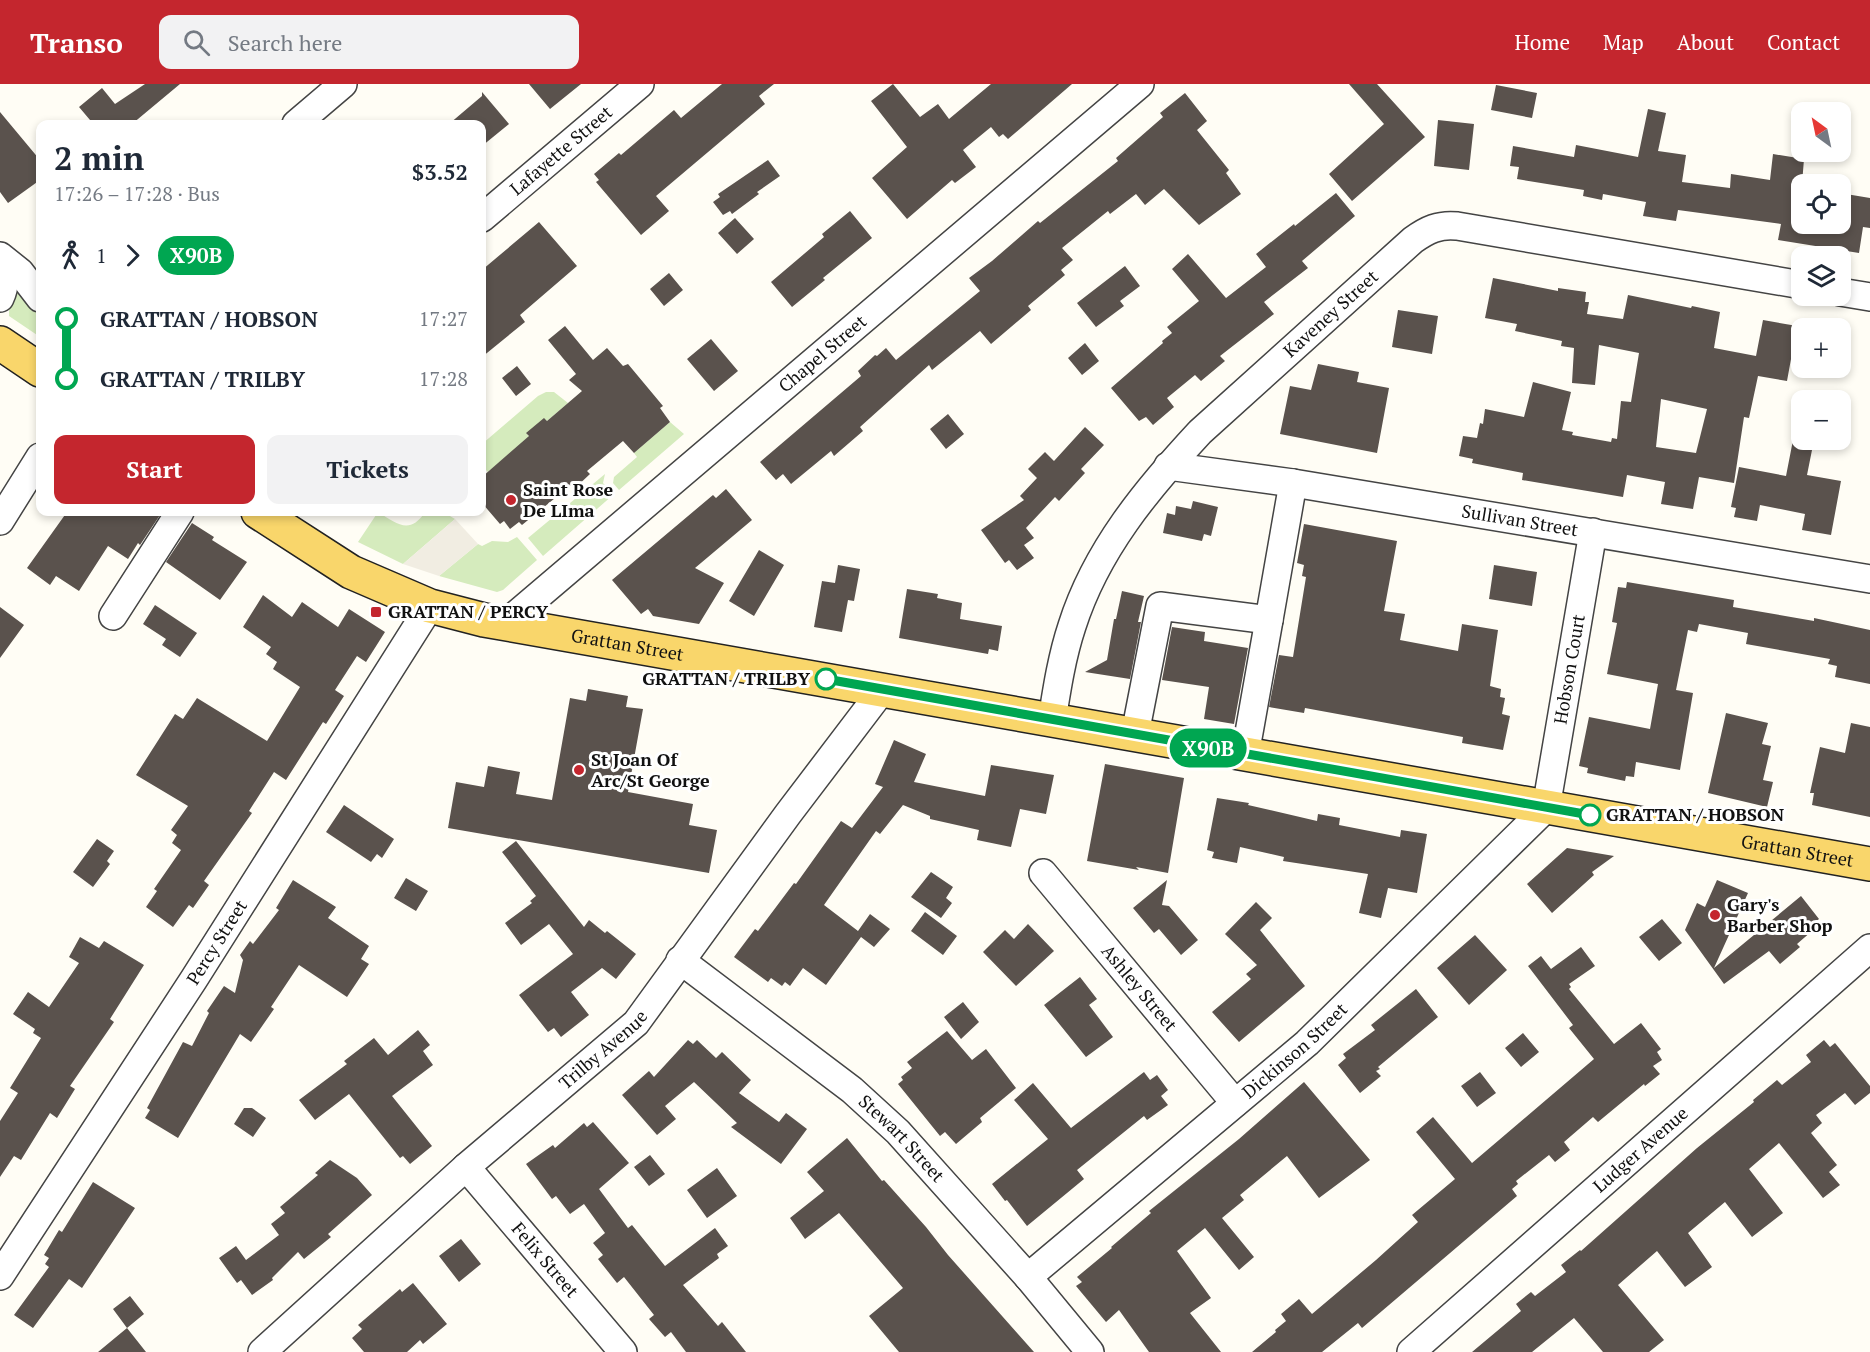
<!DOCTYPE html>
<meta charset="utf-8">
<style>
:root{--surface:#fff;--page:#f2f2f3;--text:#1f2937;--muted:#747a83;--accent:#c4262e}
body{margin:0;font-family:"PT Serif",serif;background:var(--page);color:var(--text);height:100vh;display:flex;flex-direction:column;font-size:22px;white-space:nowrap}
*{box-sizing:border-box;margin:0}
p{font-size:20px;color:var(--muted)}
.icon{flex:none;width:33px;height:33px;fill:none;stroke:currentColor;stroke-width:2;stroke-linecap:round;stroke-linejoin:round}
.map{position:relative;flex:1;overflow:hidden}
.sheet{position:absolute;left:36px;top:36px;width:450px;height:396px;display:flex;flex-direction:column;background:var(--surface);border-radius:12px;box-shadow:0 3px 9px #0003}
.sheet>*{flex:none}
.badge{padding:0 12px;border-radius:20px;font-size:21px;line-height:39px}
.needle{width:39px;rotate:327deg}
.fabs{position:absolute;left:1791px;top:18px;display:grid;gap:12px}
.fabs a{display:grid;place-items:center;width:60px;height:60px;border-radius:12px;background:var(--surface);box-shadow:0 3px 9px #0003;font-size:30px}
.map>.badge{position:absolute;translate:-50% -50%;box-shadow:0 0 0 3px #fff}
.legs{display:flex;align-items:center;gap:9px;height:66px;padding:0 18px;font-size:20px}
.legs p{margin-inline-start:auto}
.headline{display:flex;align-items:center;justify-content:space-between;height:102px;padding:0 18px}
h1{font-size:33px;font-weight:700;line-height:45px}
.button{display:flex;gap:12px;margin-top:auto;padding:12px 18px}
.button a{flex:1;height:69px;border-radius:12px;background:var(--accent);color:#fff;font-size:24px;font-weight:700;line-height:69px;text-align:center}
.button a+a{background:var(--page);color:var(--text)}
ul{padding:0 18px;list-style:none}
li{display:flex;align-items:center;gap:21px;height:60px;font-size:22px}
li i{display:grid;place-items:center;width:9px;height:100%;margin:0 8px;background:currentColor}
li i::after{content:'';width:15px;height:15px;margin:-8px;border:4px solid;border-radius:50%;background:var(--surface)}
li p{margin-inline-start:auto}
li:first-child i{background:linear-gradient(#0000 50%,currentColor 0)}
li:last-child i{background:linear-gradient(currentColor 50%,#0000 0)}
header{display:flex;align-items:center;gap:36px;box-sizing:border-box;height:84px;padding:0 30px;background:var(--accent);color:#fff}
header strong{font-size:28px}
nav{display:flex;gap:33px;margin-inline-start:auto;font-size:21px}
.search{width:420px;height:54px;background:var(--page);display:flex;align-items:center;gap:15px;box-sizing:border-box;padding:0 21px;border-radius:12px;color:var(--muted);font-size:22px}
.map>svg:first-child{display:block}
</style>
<header>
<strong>Transo</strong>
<div class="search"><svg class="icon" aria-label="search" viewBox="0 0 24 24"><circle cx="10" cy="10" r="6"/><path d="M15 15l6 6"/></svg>Search here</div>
<nav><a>Home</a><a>Map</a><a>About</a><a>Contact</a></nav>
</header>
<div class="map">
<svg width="1870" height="1268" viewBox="0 0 1870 1268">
<rect width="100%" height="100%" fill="#fffdf5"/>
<!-- green -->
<path fill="#d5ebbd" d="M18,205H22L40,229V253L9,232V226Z
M546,308H554L568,319L547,337L544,335L527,350L529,353L488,388L485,385L482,387V360L538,312Z
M670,338L684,350L619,406L613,399L614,393L637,373L634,369Z
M605,390L603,399L613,411L543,472L528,454Z
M378,428C397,440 410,451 425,428H443L455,435L403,480L358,458Z
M517,453L537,476L503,506L497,508L439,492L478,460L482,462L492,457L508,458Z"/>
<!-- plaza -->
<path fill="#f1ede2" d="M455,435L478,460L439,492L403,480Z"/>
<!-- building -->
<path fill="#5a524d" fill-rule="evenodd" d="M145,0H180L132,40H82L90,36L79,23L102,4L115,20Z
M529,0H581L550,25Z
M722,0H774L759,12L765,20L656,112L669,127L641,151L596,98L599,96L594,90L619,69L621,71L674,26L681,34Z
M893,0L920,33L938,20L949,35L991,0H1072L1008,55L1003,50L999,53L991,43L963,66L976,83L955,99L952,96L907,135L872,94L907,63L871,17Z
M1349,0H1377L1425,53L1352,117L1329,90L1384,40Z
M1496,1L1537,9L1532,34L1491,26Z
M482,8L509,40L482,62V40H449L482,12Z
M1185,9L1207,37L1197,46L1229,86L1226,89L1241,110L1199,141L1164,105L1145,121L1136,110L1110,130L1108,127L1062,164L1073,176L1061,186L1065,191L1028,222L1031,226L991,260L980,247L932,286L929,281L860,343L863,347L834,372L831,367L791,400L783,390L776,396L760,378L861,292L858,287L875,271L877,272L886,264L896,276L980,207L969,194L992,177L1038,137L1040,139L1118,77L1116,74L1163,33L1160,29Z
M1648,25L1666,29L1658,67L1686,71L1682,98L1730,104L1731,90L1770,96L1773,70L1804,75L1802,100V140H1840V109L1870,114V144L1863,143L1859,169L1778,156L1781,140L1678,126L1676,137L1643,132L1646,118L1603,110L1602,116L1583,112L1584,106L1517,95L1519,83L1510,82L1513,62L1574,73L1576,61L1638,73Z
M0,28L40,76V96L8,119L0,108Z
M1438,36L1474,40L1469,86L1434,82Z
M768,76L780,92L757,108L759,110L732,130L730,127L723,131L713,118L720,113L718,110Z
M1336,109L1355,132L1302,177L1308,184L1264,218L1274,230L1220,272L1225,277L1201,297L1195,291L1167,314L1174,323L1153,341L1146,333L1139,337L1111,304L1163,259L1162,257L1172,249L1167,243L1199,217L1172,185L1188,170L1226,214L1266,183L1256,170L1294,140L1295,142Z
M850,127L872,154L823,194L825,196L792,223L771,198L824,153L822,150Z
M735,134L754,155L737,170L718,149Z
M539,138L577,182L520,231L525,238L482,273V186Z
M1125,182L1140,202L1120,217L1124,222L1096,243L1077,219Z
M669,189L683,206L664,222L650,205Z
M1493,194L1558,207V204L1586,208L1585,218H1589L1587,230L1623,235L1628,211L1691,224L1692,222L1720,228L1714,264L1756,272L1763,236L1797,242L1787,297L1758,292L1749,334L1744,333L1734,399L1699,393L1693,425L1661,420L1665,398L1627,391L1623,413L1522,396L1523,389L1472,379L1473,375L1459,372L1463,352L1477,354L1480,339L1483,340L1485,325L1524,333L1533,298L1571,308L1562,346L1573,348L1572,351L1611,358L1612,354L1617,355L1621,317L1631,318L1639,269L1599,261L1595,301L1572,299L1574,264L1561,262L1562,257L1515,247L1517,240L1485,234ZM1661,315L1707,325L1696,369L1656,363Z
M1398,226L1438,232L1432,270L1392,263Z
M565,242L593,276L607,264L623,282L628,280L663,322L660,324L670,338L634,369L623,357L587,387L590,390L574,405L571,401L522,441L519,438L510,445L504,437L500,440L482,419V393L529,352L526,349L544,334L547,337L582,307L569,296L576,290L548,256Z
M711,255L738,287L714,307L687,275Z
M1085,259L1099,277L1082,291L1068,274Z
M1318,280L1359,288L1357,298L1389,304L1377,369L1280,350L1290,302L1311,306Z
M517,282L531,300L516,312L502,294Z
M948,330L964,350L946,365L930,345Z
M1085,343L1104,361L1081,385L1085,389L1059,417L1055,413L1026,444L1034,454L1024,461L1034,474L1017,486L1009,476L1005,479L981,446L1024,416L1020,412L1037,394L1028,385L1045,368L1054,377Z
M1793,356H1814L1807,391L1841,397L1831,451L1802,446L1805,430L1760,421L1757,437L1734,433L1736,424L1731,423L1739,383L1786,392Z
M726,405L752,436L695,484L724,499L699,540L653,532L648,525L641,530L612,496L713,411L716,414Z
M1193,417L1218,423L1211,452L1204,450L1202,457L1163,449L1167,429L1175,431L1176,422L1191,425Z
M67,428H162L140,461L138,459L128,475L108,462L79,507L56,492L50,501L27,484Z
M192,439L214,453L212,456L247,478L220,516L166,478Z
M1304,440L1397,457L1384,527L1405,530L1400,556L1458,567L1462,540L1498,546L1490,602L1501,605L1500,613L1505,614L1502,630L1510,632L1503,666L1462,659L1463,653L1305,624L1304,629L1269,623L1279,571L1293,573L1306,493L1302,492L1304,481L1297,479Z
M759,466L784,481L754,532L729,517Z
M838,481L860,485L854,517L848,516L842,548L814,543L822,497L835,499Z
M1494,481L1537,488L1532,522L1489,515Z
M1627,498L1734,516L1733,523L1814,537V534L1870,546V600L1835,593L1837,582L1828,580L1830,575L1746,560L1748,549L1699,540L1697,548L1688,546L1676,606L1693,609L1680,686L1636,678L1634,693L1626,692L1625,697L1587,689L1588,684L1579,682L1589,633L1650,645L1658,600L1607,590L1617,539L1612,538L1618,503L1626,504Z
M907,505L938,510L937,514L962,519L960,535L1002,542L998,567L989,565L988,570L899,554Z
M1122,507L1144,512L1138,538H1141L1130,595L1085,588L1107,576L1114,535H1116Z
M263,511L292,533L302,518L338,543L349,525L385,548L366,578L357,572L335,606L344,612L326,640L323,638L286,696L274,688L249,727L252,729L204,797L209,801L193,824L189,821L173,843L146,823L157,807L154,805L181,766L172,759L177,751L171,746L188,722L136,691L175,630L183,635L197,614L267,657L300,603L273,585L277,578L266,570L271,563L243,543Z
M155,521L197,549L180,573L162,561L166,555L143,540Z
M0,523L24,541L0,574Z
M1172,543L1205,548L1204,557L1248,564L1234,640L1204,635L1209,603L1162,596Z
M588,605L628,612L626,623L643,625L628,708L693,720L689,741L717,746L709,789L448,744L456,698L484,703L488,682L520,688L516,710L552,716L570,614L586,617Z
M1726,629L1768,639L1762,660L1771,662L1763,696L1773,698L1767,723L1708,709Z
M1851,639L1870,643V733L1812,721L1814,709H1810L1820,663L1845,669Z
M894,656L926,670L914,698L985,712L991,681L1054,691L1046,730L1020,725L1011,763L977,756L979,746L930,735V732L903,721L880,750L876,747L824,821L858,847L870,830L890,845L874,863L861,853L826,901L803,884L790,902L785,898L782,902L771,894L768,898L734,873L755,845L758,847L794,799L796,800L841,737L852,744L883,703L875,700Z
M1105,680L1184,694L1168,789L1136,783L1139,786L1087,777Z
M1217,714L1249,719L1248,721L1317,737L1318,730L1340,734L1339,741L1400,753L1401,746L1427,750L1417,809L1388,804L1381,834L1359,829L1368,790L1283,777L1284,773L1240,763L1237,779L1212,774L1214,768L1207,766Z
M344,721L394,755L382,774L377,770L371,778L326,748Z
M97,755L114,767L107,777L110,780L93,803L73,788Z
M516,757L584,843L589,836L605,849L607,847L636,870L616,895L602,884L571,908L589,931L561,953L554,944L548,948L519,911L573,870L549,840L521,861L505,839L532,819L530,817L536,812L502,768Z
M1567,764L1614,772L1592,788L1594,791L1552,829L1527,800Z
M931,788L953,803L946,814L952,819L941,834L911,813Z
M406,794L428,807L416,827L394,814Z
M293,796L336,823L328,834L369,862L361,875L369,880L347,913L299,881L271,923L274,925L251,958L240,950L178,1054L145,1034L150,1026L147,1024L183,958L192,962L209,929L207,927L224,902L235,909L243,876L240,871L250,857L253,860L279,826L276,824Z
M1167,796L1162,821L1169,822L1198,856L1181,871L1159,845L1154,849L1133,824Z
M1717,796L1748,809L1714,884L1801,812L1819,835L1809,843L1812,847L1797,860L1800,863L1780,880L1769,867L1724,900L1685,846L1697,819L1705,823Z
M1256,818L1272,834L1260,846L1305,902L1239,958L1212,928L1251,895L1246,890L1257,881L1225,850Z
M925,828L957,852L943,871L911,847Z
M1662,835L1682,859L1659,877L1639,853Z
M1028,840L1054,867L1016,902L983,868L1005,846L1014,855Z
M1475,851L1507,886L1469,921L1437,884Z
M80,853L99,864L104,857L144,881L110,935L114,938L70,1002L75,1005L57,1034L50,1029L21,1076L14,1072L0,1093V1037L18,1009L10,1004L41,954L33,949L35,945L13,930L28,908L49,923L79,879L69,873Z
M1581,863L1595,882L1569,900L1571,903L1569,905L1614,960L1641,939L1661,965L1657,968L1662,976L1653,982L1660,990L1645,1002L1644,1000L1598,1038L1593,1033L1564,1058L1570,1066L1555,1078L1549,1071L1516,1097L1518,1100L1512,1105L1517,1112L1362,1244L1358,1239L1322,1268H1252L1276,1248L1275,1246L1286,1237L1281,1230L1299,1215L1312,1230L1376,1176L1418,1138L1412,1131L1455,1095L1416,1048L1433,1033L1472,1079L1594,975L1569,944L1573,941L1528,882L1541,872L1551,885Z
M1080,893L1097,915L1089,921L1113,953L1086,973L1044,921Z
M1416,905L1438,933L1378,983L1380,985L1376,987L1381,992L1360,1009L1338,981L1346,974L1343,970L1375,946L1371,941Z
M963,918L979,938L961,955L944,933Z
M418,946L430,961L423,967L433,981L392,1012L432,1062L410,1080L403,1072L400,1074L349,1010L315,1036L299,1016L347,980L344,977L374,954L388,971Z
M947,947L972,976L986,965L1016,1004L980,1034L982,1038L956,1060L945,1048L940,1052L898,1000L903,996L901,993L912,984L907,978Z
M1523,949L1539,968L1521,983L1505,964Z
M688,956L693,960L697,956L716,974L722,968L751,996L739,1009L779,1038L786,1029L807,1045L781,1080L731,1043L737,1039L694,998L665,1022L676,1035L657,1051L622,1011L649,987L654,993Z
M1824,956L1830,963L1835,959L1870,1002V1009L1855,1021L1845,1009L1816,1031L1822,1039L1811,1049L1837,1081L1829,1088L1840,1101L1823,1114L1779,1059L1749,1085L1783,1129L1752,1153L1725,1118L1688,1149L1712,1183L1685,1203L1657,1167L1618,1201L1664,1256L1649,1268H1603L1574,1234L1532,1268H1472L1521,1227L1516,1220L1531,1208L1535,1212L1566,1188L1561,1181L1580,1166L1581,1167L1697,1064L1754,1018L1753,1016L1777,996L1782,1001L1811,978L1806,971Z
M1144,988L1150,996L1157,991L1168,1006L1161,1012L1168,1021L1147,1036L1144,1032L1077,1086L1084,1095L1027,1142L1007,1116L1005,1117L992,1100L1048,1055L1014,1016L1033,999L1071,1044Z
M1480,988L1496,1009L1477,1023L1461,1002Z
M1304,998L1370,1076L1319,1114L1287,1072L1240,1111L1244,1116L1222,1134L1254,1173L1239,1186L1205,1144L1177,1167L1211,1214L1190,1229L1221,1268H1149L1119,1226L1106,1238L1076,1202L1082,1198L1077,1193L1112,1164L1111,1163L1151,1129L1149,1127L1239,1055Z
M244,1024H252L266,1034L253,1053L234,1040Z
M593,1038L629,1079L599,1105L628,1144L632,1141L665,1182L715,1144L728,1162L717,1170L719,1174L683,1201L718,1242L722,1238L746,1268H686L671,1248L665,1253L649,1235L654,1231L624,1193L617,1199L598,1175L603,1171L593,1159L605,1149L584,1120L570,1130L556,1112L552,1115L526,1080L553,1061L555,1064L584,1039L587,1043Z
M847,1054L882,1097L884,1096L926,1143L948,1171L1034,1268H899L869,1232L903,1204L839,1129L805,1155L790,1134L824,1107L807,1088Z
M650,1071L665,1090L649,1102L634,1083Z
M330,1076L357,1094L372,1111L328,1150L331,1153L304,1175L298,1168L272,1194L273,1196L252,1211L241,1196L237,1199L219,1174L236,1162L246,1176L279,1151L271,1140L285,1129L280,1123L318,1091L315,1089Z
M717,1084L737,1112L707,1134L687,1106Z
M93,1098L135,1124L82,1204L69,1195L33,1244L14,1231L49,1183L45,1180L49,1174L44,1171L59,1146L62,1148Z
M461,1155L481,1180L459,1198L439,1172Z
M413,1199L447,1240L423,1260L420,1256L407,1268H364L352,1254L362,1245L358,1241L400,1205L402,1208Z
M130,1212L144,1230L127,1244L113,1225Z
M127,1244L146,1268H98Z"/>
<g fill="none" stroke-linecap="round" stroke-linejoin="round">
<!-- minor casing -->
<g stroke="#444" stroke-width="30">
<g id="minor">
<path d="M296,40L343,0"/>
<path id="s1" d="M482,134L640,0"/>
<path d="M0,172L20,188L40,214"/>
<path d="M0,179C6,191 6,201 0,214"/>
<path d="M1840,208L1870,213"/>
<path id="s2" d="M1168,382L1293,399L1870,495"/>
<path d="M0,437L40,373"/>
<path d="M113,532L180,428"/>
<path id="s3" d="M505,540L1140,0"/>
<path id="s4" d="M1052,636C1057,604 1062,572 1072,542C1096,466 1147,405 1200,348L1413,156C1427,146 1439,140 1457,142L1802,201"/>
<path d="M1135,650L1160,522L1269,536L1293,399"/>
<path d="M1245,671L1269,536"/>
<path id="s5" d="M1043,789L1235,1019"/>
<path id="s6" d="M680,876L852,1006L898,1048L1028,1193L1090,1268"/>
<path id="s7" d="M466,1083L623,1268"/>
<path id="s8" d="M0,1192L194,895L430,522"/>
<path id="s9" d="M1028,1193L1307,959L1546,724L1593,448"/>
<path id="s10" d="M262,1268L466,1083L636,939L788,730L883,605"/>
<path id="s11" d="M1411,1268L1870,864"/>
</g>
</g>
<!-- major casing -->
<g stroke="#222" stroke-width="36">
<g id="major">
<path d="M0,259L40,286"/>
<path id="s12" d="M258,428L351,488L430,522L484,536L1870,780"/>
</g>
</g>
<!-- minor -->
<use href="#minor" stroke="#fff" stroke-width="27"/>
<!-- major -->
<use href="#major" stroke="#f9d66b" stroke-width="33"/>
</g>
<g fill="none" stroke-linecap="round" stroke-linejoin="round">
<!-- line-1 casing -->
<g stroke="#fff" stroke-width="14">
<path id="line-1" d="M826,595L1590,731"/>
</g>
<!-- line-1 -->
<use href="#line-1" stroke="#00a651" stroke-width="9"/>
</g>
<!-- markers -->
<g fill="#c4262e" stroke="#fff" stroke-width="2">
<circle cx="511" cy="416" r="6"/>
<rect x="370" y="522" width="12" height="12" rx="3"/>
<circle cx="579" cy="686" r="6"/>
<circle cx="1715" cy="831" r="6"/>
</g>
<g fill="#fff" stroke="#00a651" stroke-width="3">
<circle cx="826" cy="595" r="10"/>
<circle cx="1590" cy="731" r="10"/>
</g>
<g text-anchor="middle" stroke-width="6" stroke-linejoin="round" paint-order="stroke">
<!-- street labels -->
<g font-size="18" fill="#111" stroke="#fff">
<text dy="6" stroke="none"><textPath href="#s1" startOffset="104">Lafayette Street</textPath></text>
<text dy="6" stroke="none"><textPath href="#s4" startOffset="507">Kaveney Street</textPath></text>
<text dy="6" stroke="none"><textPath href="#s3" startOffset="417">Chapel Street</textPath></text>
<text dy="6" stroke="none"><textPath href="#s2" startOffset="356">Sullivan Street</textPath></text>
<text dy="6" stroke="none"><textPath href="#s12" startOffset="398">Grattan Street</textPath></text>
<text dy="6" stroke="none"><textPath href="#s9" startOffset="840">Hobson Court</textPath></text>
<text dy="6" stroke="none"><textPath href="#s12" startOffset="1586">Grattan Street</textPath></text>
<text dy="6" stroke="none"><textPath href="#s8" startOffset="398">Percy Street</textPath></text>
<text dy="6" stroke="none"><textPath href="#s5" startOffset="150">Ashley Street</textPath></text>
<text dy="6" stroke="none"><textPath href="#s10" startOffset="456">Trilby Avenue</textPath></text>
<text dy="6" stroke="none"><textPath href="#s9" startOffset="350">Dickinson Street</textPath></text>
<text dy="6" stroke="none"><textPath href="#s6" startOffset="285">Stewart Street</textPath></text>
<text dy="6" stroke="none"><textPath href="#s11" startOffset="306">Ludger Avenue</textPath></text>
<text dy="6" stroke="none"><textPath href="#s7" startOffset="122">Felix Street</textPath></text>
</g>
<!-- poi labels -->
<g font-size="18" font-weight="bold" fill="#111" stroke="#fff" text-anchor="start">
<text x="523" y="412">Saint Rose<tspan x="523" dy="21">De LIma</tspan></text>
<text x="388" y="534">GRATTAN / PERCY</text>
<text x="591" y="682">St Joan Of<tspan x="591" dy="21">Arc/St George</tspan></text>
<text x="1727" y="827">Gary's<tspan x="1727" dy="21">Barber Shop</tspan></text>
</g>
<!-- stop labels -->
<g font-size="18" font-weight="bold" fill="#111" stroke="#fff" text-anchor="end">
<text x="810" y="601">GRATTAN / TRILBY</text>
<text x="1606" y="737" text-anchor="start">GRATTAN / HOBSON</text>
</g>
</g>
</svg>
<div class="fabs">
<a><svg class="needle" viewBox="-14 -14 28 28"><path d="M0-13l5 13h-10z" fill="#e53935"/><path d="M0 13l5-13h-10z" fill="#747a83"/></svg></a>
<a><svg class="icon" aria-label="locate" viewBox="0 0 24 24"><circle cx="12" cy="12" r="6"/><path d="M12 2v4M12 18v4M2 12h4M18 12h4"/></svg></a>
<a><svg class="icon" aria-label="layers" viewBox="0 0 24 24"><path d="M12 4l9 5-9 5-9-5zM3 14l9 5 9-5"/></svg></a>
<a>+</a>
<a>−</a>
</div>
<b class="badge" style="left:1208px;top:664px;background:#00a651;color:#fff">X90B</b>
<section class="sheet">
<div class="headline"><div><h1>2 min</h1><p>17:26 – 17:28 · Bus</p></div><b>$3.52</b></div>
<div class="legs"><svg class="icon" aria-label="walk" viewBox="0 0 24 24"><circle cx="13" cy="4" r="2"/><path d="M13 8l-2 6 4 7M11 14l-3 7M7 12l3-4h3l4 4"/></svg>1<svg class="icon" aria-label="forward" viewBox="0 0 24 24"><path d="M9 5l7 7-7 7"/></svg><b class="badge" style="background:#00a651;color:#fff">X90B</b></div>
<ul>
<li><i style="color:#00a651"></i><b>GRATTAN / HOBSON</b><p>17:27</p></li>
<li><i style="color:#00a651"></i><b>GRATTAN / TRILBY</b><p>17:28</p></li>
</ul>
<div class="button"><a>Start</a><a>Tickets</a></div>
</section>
</div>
